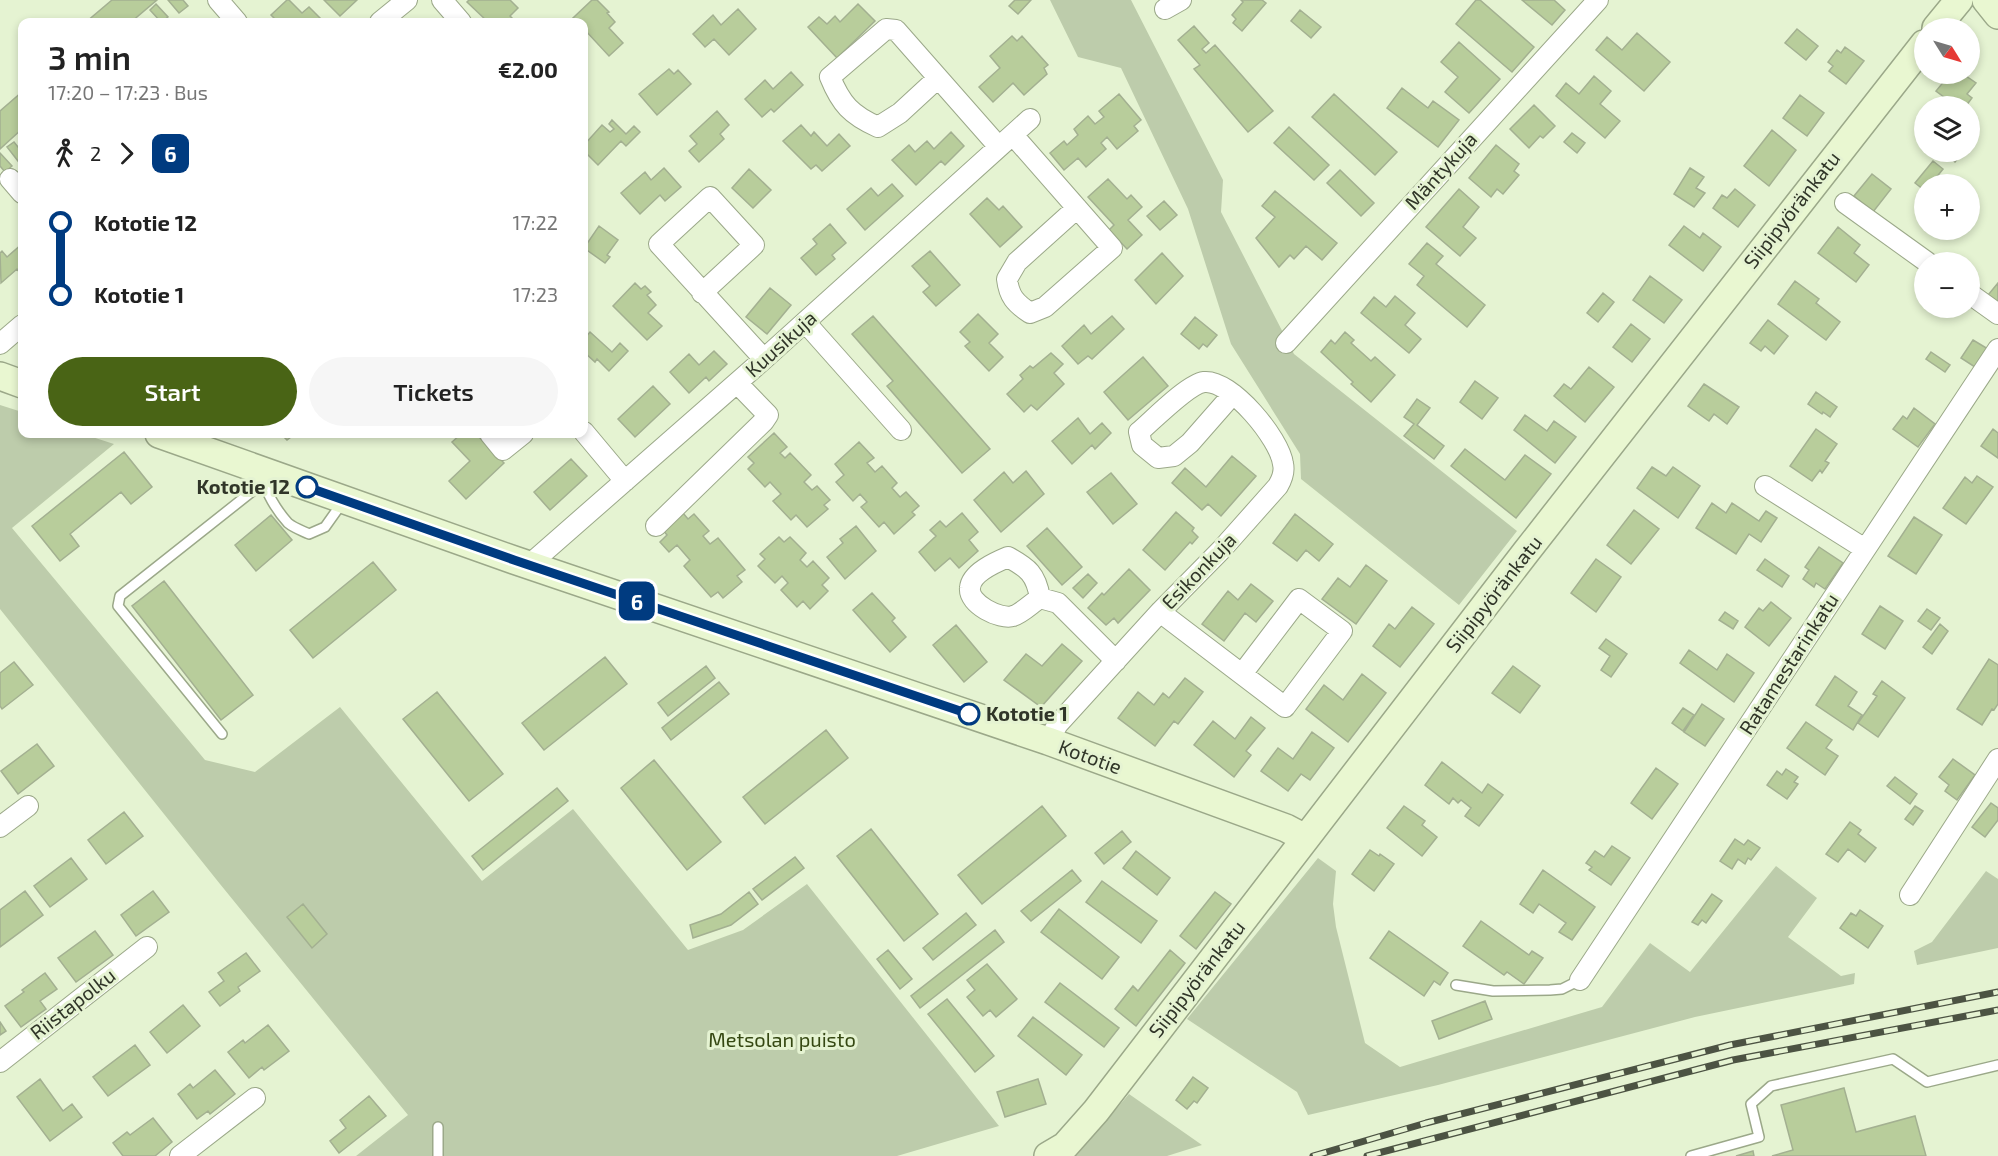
<!DOCTYPE html>
<meta charset="utf-8">
<style>
:root{--surface:#fff;--page:#f6f6f6;--text:#222;--muted:#767676;--accent:#496415}
body{margin:0;font-family:"Exo 2",sans-serif;background:var(--page);color:var(--text);height:100vh;display:flex;flex-direction:column;font-size:22px;white-space:nowrap}
*{box-sizing:border-box;margin:0}
p{font-size:20px;color:var(--muted)}
.icon{flex:none;width:33px;height:33px;fill:none;stroke:currentColor;stroke-width:2;stroke-linecap:round;stroke-linejoin:round}
.map{position:relative;flex:1;overflow:hidden}
.details{position:absolute;left:18px;top:18px;width:570px;height:420px;display:flex;flex-direction:column;background:var(--surface);border-radius:12px;box-shadow:0 3px 9px #0003}
.details>*{flex:none}
.badge{padding:0 12px;border-radius:9px;font-size:21px;line-height:39px}
.needle{width:39px;rotate:127deg}
.tools{position:absolute;left:1914px;top:18px;display:grid;gap:12px}
.tools a{display:grid;place-items:center;width:66px;height:66px;border-radius:50%;background:var(--surface);box-shadow:0 3px 9px #0003;font-size:30px}
.map>.badge{position:absolute;translate:-50% -50%;box-shadow:0 0 0 3px #fff}
.legs{display:flex;align-items:center;gap:9px;height:66px;padding:0 30px;font-size:20px}
.legs p{margin-inline-start:auto}
.summary{display:flex;align-items:center;justify-content:space-between;height:102px;padding:0 30px}
h1{font-size:33px;font-weight:600;line-height:45px}
.button{display:flex;gap:12px;margin-top:auto;padding:12px 30px}
.button a{flex:1;height:69px;border-radius:36px;background:var(--accent);color:#fff;font-size:24px;font-weight:600;line-height:69px;text-align:center}
.button a+a{background:var(--page);color:var(--text)}
ul{padding:0 30px;list-style:none}
li{display:flex;align-items:center;gap:21px;height:72px;font-size:22px}
li i{display:grid;place-items:center;width:9px;height:100%;margin:0 8px;background:currentColor}
li i::after{content:'';width:15px;height:15px;margin:-8px;border:4px solid;border-radius:50%;background:var(--surface)}
li p{margin-inline-start:auto}
li:first-child i{background:linear-gradient(#0000 50%,currentColor 0)}
li:last-child i{background:linear-gradient(currentColor 50%,#0000 0)}
.map>svg:first-child{display:block}
</style>
<div class="map">
<svg width="1998" height="1156" viewBox="0 0 1998 1156">
<rect width="100%" height="100%" fill="#e5f3d2"/>
<!-- green -->
<path fill="#bdccab" d="M1050,0H1131L1223,180L1221,212L1294,354L1517,531L1459,605L1301,479L1300,454L1231,344L1188,209L1121,68L1078,57Z
M0,405L22,412V434H83L114,444L12,528L205,760L255,772L340,707L482,881L573,809L688,950L743,930L807,884L999,1126L897,1156H356L408,1115L220,884L0,609Z
M1318,858L1336,871L1333,904L1336,927L1365,1043L1400,1067L1602,1007L1650,943L1690,972L1776,866L1817,898L1788,937L1841,976L1855,973L1854,984L1695,1017L1438,1085L1308,1115L1297,1092L1187,1019Z
M1986,871L1998,879V948L1917,965L1914,951L1932,942Z
M1129,1094L1202,1145L1167,1156H1076Z"/>
<!-- building -->
<path fill="#b8cd9b" stroke="#a3b091" stroke-width="1.5" d="M112,0H157L131,22H86Z
M168,0H183L188,6L179,13Z
M287,0H289L302,13L309,7L324,22H278L271,15Z
M324,0H357L340,16Z
M469,0H510L518,8L510,16L516,22H488L467,2Z
M592,0H597L609,12L607,13L615,22L609,28L623,43L609,56L584,29V22H578L573,18Z
M1015,0H1031L1018,14L1009,6Z
M1241,0H1262L1266,3L1242,31L1233,23L1236,19L1232,15L1243,2Z
M1476,0H1480L1534,47L1512,72L1456,24Z
M1522,0H1554L1565,10L1552,25Z
M156,4L168,17L161,22L150,10Z
M858,4L875,21L837,58L808,27L819,17L827,24L835,16L840,22Z
M738,9L756,29L729,55L714,39L705,47L693,34L713,15L721,25Z
M1300,10L1321,27L1311,38L1291,21Z
M1194,26L1209,43L1202,49L1206,53L1215,45L1273,111L1248,132L1194,69L1200,65L1178,40Z
M1797,29L1818,46L1806,60L1785,43Z
M1637,33L1670,62L1644,91L1596,50L1607,37L1622,50Z
M1012,36L1017,41L1022,36L1048,65L1044,68L1047,74L1024,95L1013,83L993,102L979,87L1000,68L990,56Z
M1459,42L1500,79L1469,113L1445,92L1458,77L1441,62Z
M1845,47L1864,61L1846,84L1829,71L1833,66L1828,62L1837,50L1841,53Z
M669,69L674,74L678,70L691,84L657,115L639,94Z
M791,72L803,85L774,112L771,109L762,117L745,99L765,80L773,89Z
M1950,74H1963L1976,83L1967,94L1972,98L1966,106H1956L1936,91Z
M1594,76L1611,91L1600,104L1620,121L1605,138L1556,96L1566,83L1579,94Z
M1402,88L1428,108L1433,101L1459,120L1438,147L1387,108Z
M22,92V129L0,149V111Z
M1119,94L1141,120L1134,126L1138,131L1117,149L1107,137L1101,143L1106,149L1086,167L1078,158L1064,170L1050,153L1064,141L1067,145L1078,135L1074,129L1088,116L1095,124L1104,117L1099,111Z
M1334,94L1397,152L1375,175L1312,117Z
M1800,95L1824,113L1807,136L1783,118Z
M1534,105L1555,126L1543,138L1540,136L1529,148L1510,129Z
M717,111L729,125L720,134L724,139L699,162L689,151L697,144L690,136Z
M612,120L626,134L634,126L640,132L626,146L621,141L598,165L584,151V145L602,125L610,132L614,129L609,124Z
M801,125L811,136L814,132L827,146L839,134L850,146L822,171L816,165L811,169L783,141Z
M1289,127L1329,165L1314,180L1274,143Z
M1772,130L1796,150L1769,186L1744,166Z
M1970,130L1976,135L1970,143Z
M951,132L964,146L945,165L941,161L916,185L892,160L909,145L915,152L927,141L934,149Z
M1572,133L1585,143L1577,153L1564,142Z
M14,142L22,152V157L18,161L7,147Z
M1496,145L1519,164L1514,171L1519,175L1503,194L1497,189L1491,197L1469,178Z
M1942,152H1963L1955,162Z
M0,153L12,166L5,172L0,166Z
M1933,161L1943,169L1931,184H1924V190L1915,183Z
M664,168L681,187L665,201L660,195L640,214L621,193L645,172L651,180Z
M1690,168L1704,177L1696,188L1705,193L1694,207L1674,194Z
M749,169L771,190L753,208L732,188Z
M1340,170L1374,203L1361,216L1327,183Z
M1872,174L1891,189L1873,212L1854,196Z
M1108,179L1127,199L1131,195L1142,207L1128,220L1142,235L1127,249L1109,230L1114,225L1088,197Z
M892,184L903,196L865,230L847,209L871,188L878,196Z
M1459,189L1479,207L1463,227L1476,238L1460,256L1426,227Z
M1735,189L1755,205L1738,227L1713,208L1722,195L1727,198Z
M1275,191L1337,243L1322,260L1306,246L1294,259L1290,255L1279,267L1256,238L1275,217L1262,206Z
M987,198L999,210L1003,206L1022,227L1000,247L970,214Z
M1164,201L1177,215L1160,230L1147,216Z
M830,224L846,243L832,255L835,259L816,275L801,258L817,244L813,239Z
M599,226L618,240L607,255L610,257L605,263L584,248Z
M1684,226L1700,238L1703,233L1721,247L1703,271L1669,245Z
M1838,227L1860,245L1854,253L1869,265L1856,282L1818,253Z
M1427,243L1443,256L1436,264L1485,305L1467,327L1417,285L1424,276L1409,264Z
M22,244V276L17,269L1,283L0,253L2,251L7,257Z
M930,251L960,285L936,306L923,292L930,286L912,266Z
M1162,253L1183,276L1156,304L1135,280Z
M1650,276L1682,300L1664,323L1633,300Z
M1795,281L1819,299L1816,303L1840,322L1826,340L1778,304Z
M635,283L641,289L645,286L651,292L647,295L656,305L648,313L662,326L647,340L613,306Z
M1998,283V302L1988,295Z
M770,288L791,305L767,334L746,317Z
M1603,293L1614,302L1598,322L1587,313Z
M1395,296L1415,313L1405,325L1421,339L1409,353L1361,313L1374,297L1386,307Z
M978,314L998,334L989,343L1003,357L989,371L965,346L970,342L960,332Z
M873,316L990,449L962,473L887,386L893,381L852,334Z
M1112,316L1124,329L1092,359L1088,356L1078,364L1062,346L1084,325L1091,334Z
M1195,317L1217,335L1207,347L1203,344L1199,349L1181,334Z
M1768,320L1788,336L1774,354L1765,346L1761,351L1750,343Z
M1631,324L1650,339L1632,362L1613,347Z
M590,332L612,352L620,343L628,351L609,371L597,359L595,362L584,352V339Z
M1345,332L1354,340L1351,343L1371,361L1375,357L1395,375L1371,402L1351,384L1353,382L1321,352L1331,340L1335,344Z
M1973,340L1993,352L1981,371L1961,358Z
M714,351L727,364L709,381L706,377L689,393L670,372L689,354L699,365Z
M1931,352L1950,365L1945,372L1926,359Z
M1051,353L1063,364L1054,373L1064,384L1037,410L1031,405L1024,412L1007,394L1023,379L1020,375L1030,366L1033,368Z
M1143,357L1168,386L1128,420L1104,392Z
M1589,367L1614,387L1585,422L1554,396L1564,384L1571,389Z
M1475,381L1498,398L1482,419L1460,402Z
M1704,384L1739,407L1727,424L1714,414L1709,421L1688,406Z
M653,386L670,404L635,437L618,419Z
M1816,392L1837,407L1830,417L1823,412L1822,414L1808,404Z
M1417,399L1430,408L1417,425L1444,446L1434,459L1404,436L1414,424L1404,417Z
M1914,408L1935,424L1918,447L1893,429L1903,416L1907,419Z
M1525,415L1547,431L1554,421L1576,437L1555,463L1514,430Z
M1078,418L1090,434L1102,423L1111,433L1095,449L1092,445L1072,464L1052,441Z
M1816,429L1837,444L1825,461L1829,463L1822,473L1820,470L1812,481L1790,466Z
M1993,429L1998,433V458L1981,446Z
M774,433L787,447L780,453L785,458L790,453L811,475L804,482L812,490L817,486L830,500L824,505L828,509L807,527L796,515L791,520L773,501L781,494L770,482L765,487L748,469L754,463L748,457Z
M281,434H295L287,440Z
M461,434H476L504,463L466,499L449,481L470,461L452,442Z
M859,442L874,458L867,463L875,472L882,466L897,483L892,488L900,497L906,492L919,506L912,512L915,515L894,534L884,522L879,527L861,507L867,502L860,494L853,501L836,482L844,475L835,464Z
M1465,449L1505,480L1525,455L1551,474L1516,518L1451,466Z
M124,452L152,487L131,504L121,492L70,534L79,546L60,561L32,526Z
M1232,456L1256,476L1221,516L1208,504L1202,510L1172,483L1185,468L1206,487Z
M571,459L587,476L550,510L534,492Z
M1652,467L1666,476L1673,467L1700,486L1678,518L1637,488Z
M1026,471L1044,494L1001,532L974,500L1004,472L1013,483Z
M1111,473L1137,504L1113,524L1087,492Z
M1977,476L1993,487L1966,524L1943,508L1965,477L1972,483Z
M1712,503L1726,513L1732,503L1759,521L1766,511L1777,518L1761,542L1749,534L1736,554L1696,528Z
M1634,510L1659,529L1631,564L1607,545Z
M1176,512L1194,528L1192,531L1198,537L1192,544L1190,542L1165,570L1143,550Z
M683,513L688,519L694,514L709,531L703,536L710,544L718,538L745,570L737,576L742,582L723,598L718,592L711,597L684,566L690,560L677,545L669,552L660,542L667,535L663,530Z
M962,513L978,532L969,540L978,551L959,568L950,558L935,571L919,552L936,536L930,530L940,521L946,527Z
M1295,514L1333,544L1319,561L1306,550L1297,561L1273,543Z
M271,515L292,540L256,571L235,545Z
M1914,517L1942,535L1916,574L1888,556Z
M856,526L876,551L845,579L827,557L843,543L840,539Z
M1047,528L1082,567L1062,585L1027,546Z
M779,537L784,542L790,537L806,553L800,560L807,567L813,561L829,578L822,585L828,591L810,609L803,601L797,607L781,590L788,583L782,576L775,583L758,566L765,559L760,554Z
M1819,547L1843,563L1825,589L1816,583L1814,587L1803,579L1809,570L1805,567Z
M1596,559L1621,577L1596,612L1571,593Z
M1765,559L1789,576L1782,587L1757,570Z
M373,562L396,590L313,658L290,630Z
M1366,565L1387,581L1356,624L1322,599L1338,578L1350,587Z
M1129,569L1150,590L1118,623L1114,618L1106,625L1088,608L1102,593L1104,595Z
M1088,574L1097,583L1083,598L1073,588Z
M164,581L253,695L221,720L132,606Z
M1251,584L1273,601L1256,622L1245,613L1224,641L1202,624L1228,591L1238,600Z
M872,593L895,618L892,621L906,637L890,652L853,610Z
M1771,602L1791,618L1769,646L1745,627L1759,608L1763,611Z
M1880,606L1903,621L1885,649L1862,634Z
M1412,607L1434,624L1400,667L1373,646L1389,624L1395,629Z
M1927,609L1940,618L1931,630L1918,621Z
M1725,612L1738,621L1733,629L1719,620Z
M1940,624L1948,631L1932,654L1923,647Z
M956,625L987,662L964,682L933,645Z
M1606,639L1627,654L1611,677L1601,670L1610,656L1599,648Z
M1062,644L1082,661L1041,707L1004,680L1026,654L1042,666Z
M1689,650L1717,670L1727,654L1754,673L1734,702L1680,663Z
M605,657L627,684L544,750L522,723Z
M1989,659L1998,665V704L1994,710L1992,709L1982,725L1957,709Z
M14,662L33,685L2,709L0,706V673Z
M706,666L715,678L668,716L658,703Z
M1513,666L1540,686L1520,713L1492,693Z
M1362,674L1386,693L1348,742L1306,709L1324,685L1343,700Z
M1835,676L1857,692L1848,706L1862,715L1853,730L1816,705Z
M1185,678L1203,692L1178,724L1174,721L1155,746L1118,718L1138,692L1154,705L1163,693L1169,698Z
M1882,681L1905,698L1878,737L1858,723L1877,696L1873,694Z
M719,682L729,694L671,740L662,728Z
M437,692L503,774L469,801L403,719Z
M1702,704L1724,719L1705,746L1684,732Z
M1683,708L1694,715L1683,731L1672,723Z
M1251,717L1265,728L1246,751L1251,755L1234,777L1194,745L1213,721L1235,739Z
M1806,722L1832,740L1826,748L1838,756L1825,775L1787,748Z
M826,730L848,758L765,824L743,797Z
M1312,732L1334,748L1310,780L1301,774L1288,791L1261,771L1278,748L1293,759Z
M37,744L54,766L18,794L1,771Z
M1953,759L1975,775L1957,800L1945,791L1949,785L1939,777Z
M654,760L721,842L687,870L621,788Z
M1442,762L1482,793L1488,784L1503,795L1479,826L1465,816L1471,808L1461,800L1458,803L1453,798L1449,804L1425,785Z
M1656,768L1678,784L1652,819L1631,803Z
M1786,769L1798,777L1794,782L1798,784L1787,799L1767,785L1777,771L1782,775Z
M1895,777L1917,794L1910,804L1887,786Z
M557,788L568,801L483,870L472,856Z
M1991,803L1998,808V820L1985,837L1972,827Z
M1042,806L1066,836L982,904L958,875Z
M1404,806L1425,821L1422,825L1437,837L1422,856L1387,828Z
M1915,806L1923,811L1913,825L1905,819Z
M124,812L143,836L106,864L88,840Z
M1850,822L1861,830L1858,834L1876,848L1865,862L1848,849L1838,862L1826,854Z
M871,829L938,914L904,941L837,856Z
M1122,831L1131,842L1104,864L1095,853Z
M1735,839L1744,845L1748,840L1760,848L1751,860L1748,858L1745,864L1738,859L1732,869L1720,861Z
M1612,846L1630,858L1611,885L1589,870L1592,867L1586,863L1595,851L1604,857Z
M1370,850L1379,856L1380,854L1394,864L1374,891L1352,874Z
M1136,851L1170,878L1157,895L1123,868Z
M795,857L804,868L762,900L753,889Z
M71,858L87,879L50,907L34,886Z
M1072,870L1081,881L1031,921L1021,911Z
M1543,870L1595,907L1572,940L1559,932L1566,923L1539,904L1533,913L1520,904Z
M1102,881L1157,921L1141,943L1086,902Z
M25,891L43,915L0,947V910Z
M153,891L169,912L136,936L121,915Z
M749,892L758,904L731,925L693,938L690,925L721,914Z
M1215,892L1231,904L1196,949L1180,936Z
M1712,894L1722,901L1706,923L1702,920L1698,925L1692,922Z
M303,904L327,934L312,948L287,917Z
M1059,909L1119,957L1102,979L1041,932Z
M1860,910L1883,926L1868,948L1840,928L1851,913L1856,916Z
M966,913L976,925L933,960L923,948Z
M1481,921L1529,955L1532,951L1543,958L1524,984L1507,972L1504,975L1463,946Z
M995,930L1004,942L920,1008L911,996Z
M95,931L113,955L76,982L58,958Z
M1389,931L1448,973L1440,985L1434,981L1424,996L1370,958Z
M888,950L912,979L900,989L877,959Z
M1170,950L1185,963L1136,1026L1115,1009L1133,986L1138,991Z
M246,953L260,971L238,987L240,991L220,1006L209,992L224,981L218,973Z
M987,964L1017,999L996,1017L990,1010L983,1016L967,997L975,990L967,980Z
M45,973L57,989L40,1001L46,1009L21,1027L5,1006L24,992L22,990Z
M1060,983L1119,1028L1104,1047L1045,1002Z
M947,999L994,1056L975,1072L928,1014Z
M1485,1001L1492,1019L1439,1039L1432,1021Z
M183,1005L200,1026L167,1053L150,1032Z
M1033,1017L1082,1055L1066,1075L1018,1036Z
M0,1022L6,1031L0,1035Z
M268,1025L289,1051L264,1070L262,1067L249,1078L228,1052L243,1040L245,1043Z
M135,1045L150,1065L108,1096L93,1077Z
M215,1070L235,1094L210,1114L208,1111L197,1119L178,1094L190,1084L193,1088Z
M1193,1077L1208,1088L1197,1103L1194,1101L1187,1109L1176,1100Z
M40,1079L63,1111L72,1104L82,1117L50,1141L17,1097Z
M1038,1079L1046,1104L1005,1117L997,1092Z
M1844,1088L1856,1132L1915,1116L1926,1156H1772L1793,1150L1781,1105Z
M369,1096L386,1116L339,1153L330,1141L346,1128L340,1120Z
M153,1118L172,1142L155,1156H123L113,1143L127,1132L130,1135Z
M1753,1151L1754,1156H1736Z"/>
<g fill="none" stroke-linecap="round" stroke-linejoin="round">
<!-- lane casing -->
<g stroke="#9ba889" stroke-width="12">
<path id="lane" d="M263,476C264,491 278,512 288,523C294,528 303,531 309,534L325,527L342,503
M222,734L118,606L120,596L264,482
M1456,985L1493,991L1550,990L1562,989L1580,980
M438,1127V1156
M1691,1156L1759,1137L1751,1104L1771,1086L1893,1059L1927,1082L1998,1065"/>
</g>
<!-- street casing -->
<g stroke="#9ba889" stroke-width="22">
<path id="street" d="M218,0L237,22
M442,0L461,22
M1165,9L1181,0
M380,22L407,0
M938,78L900,113L878,127C851,115 841,104 830,77L886,29L896,30L999,147
M1013,135L1112,248L1045,307L1030,313C1015,303 1009,296 1007,279L1017,262L1077,208
M10,179L22,193
M1845,203L1927,262
M702,293L754,245L710,197L659,244L764,359
M1970,294L1998,314
M805,322L901,430
M1286,343L1598,0
M0,344L22,325
M584,432L625,481
M490,434L503,450L523,434
M1765,486L1865,549
M656,526L764,421L768,415L737,383
M529,565L764,359L1030,119
M1040,598C1032,603 1021,614 1013,616C1000,620 968,604 970,588C971,573 996,562 1008,557C1028,568 1036,574 1040,598L1058,603L1116,661
M1160,612L1285,707L1342,631L1299,599L1242,674
M1048,741L1058,724L1160,612L1222,549L1278,486C1282,479 1285,472 1283,464C1280,439 1231,379 1204,382C1188,384 1152,421 1139,432L1142,445L1158,458L1174,456L1190,443L1233,394
M0,827L28,806
M1910,895L1998,759
M1580,980L1998,349
M0,1062L147,947
M180,1156L255,1098"/>
</g>
<!-- secondary casing -->
<g stroke="#9ba889" stroke-width="30">
<path id="secondary" d="M1986,0L1998,15
M1936,28L1959,0
M0,376L22,384
M159,434L514,560L1048,741L1286,828L1305,838
M1048,1156L1065,1146L1096,1111L1526,552L1924,44"/>
</g>
<!-- lane -->
<use href="#lane" stroke="#fff" stroke-width="9"/>
<!-- street -->
<use href="#street" stroke="#fff" stroke-width="20"/>
<!-- secondary -->
<use href="#secondary" stroke="#e9f7d1" stroke-width="27"/>
<!-- rail casing -->
<g stroke="#4c5343" stroke-width="7">
<path id="rail" d="M1313,1156L1426,1123L1730,1045L1998,992
M1367,1156L1733,1060L1998,1010"/>
</g>
<!-- rail -->
<use href="#rail" stroke="#e5f3d2" stroke-width="4.5" stroke-dasharray="14" stroke-linecap="butt"/>
</g>
<g fill="none" stroke-linecap="round" stroke-linejoin="round">
<!-- line-1 casing -->
<g stroke="#fff" stroke-width="14">
<path id="line-1" d="M307,487L514,560L969,714"/>
</g>
<!-- line-1 -->
<use href="#line-1" stroke="#003b80" stroke-width="9"/>
</g>
<!-- markers -->
<g fill="#fff" stroke="#003b80" stroke-width="3">
<circle cx="307" cy="487" r="10"/>
<circle cx="969" cy="714" r="10"/>
</g>
<g text-anchor="middle" stroke-width="6" stroke-linejoin="round" paint-order="stroke">
<!-- street labels -->
<g font-size="20" fill="#303528" stroke="#e5f3d2">
<text transform="translate(1441 171) rotate(-48)" y="7">Mäntykuja</text>
<text transform="translate(1792 210) rotate(-52)" y="7">Siipipyöränkatu</text>
<text transform="translate(781 344) rotate(-42)" y="7">Kuusikuja</text>
<text transform="translate(1199 571) rotate(-46)" y="7">Esikonkuja</text>
<text transform="translate(1494 594) rotate(-52)" y="7">Siipipyöränkatu</text>
<text transform="translate(1789 664) rotate(-57)" y="7">Ratamestarinkatu</text>
<text transform="translate(1090 757) rotate(20)" y="7">Kototie</text>
<text transform="translate(1197 979) rotate(-52)" y="7">Siipipyöränkatu</text>
<text transform="translate(73 1004) rotate(-38)" y="7">Riistapolku</text>
</g>
<!-- stop labels -->
<g font-size="20" font-weight="bold" fill="#303528" stroke="#e5f3d2" text-anchor="end">
<text x="290" y="494">Kototie 12</text>
<text x="986" y="721" text-anchor="start">Kototie 1</text>
</g>
<!-- park labels -->
<g font-size="20" fill="#354812" stroke="#e5f3d2">
<text x="782" y="1047">Metsolan puisto</text>
</g>
</g>
</svg>
<div class="tools">
<a><svg class="needle" viewBox="-14 -14 28 28"><path d="M0-13l5 13h-10z" fill="#e53935"/><path d="M0 13l5-13h-10z" fill="#767676"/></svg></a>
<a><svg class="icon" aria-label="layers" viewBox="0 0 24 24"><path d="M12 4l9 5-9 5-9-5zM3 14l9 5 9-5"/></svg></a>
<a>+</a>
<a>−</a>
</div>
<b class="badge" style="left:637px;top:601px;background:#003b80;color:#fff">6</b>
<section class="details">
<div class="summary"><div><h1>3 min</h1><p>17:20 – 17:23 · Bus</p></div><b>€2.00</b></div>
<div class="legs"><svg class="icon" aria-label="walk" viewBox="0 0 24 24"><circle cx="13" cy="4" r="2"/><path d="M13 8l-2 6 4 7M11 14l-3 7M7 12l3-4h3l4 4"/></svg>2<svg class="icon" aria-label="forward" viewBox="0 0 24 24"><path d="M9 5l7 7-7 7"/></svg><b class="badge" style="background:#003b80;color:#fff">6</b></div>
<ul>
<li><i style="color:#003b80"></i><b>Kototie 12</b><p>17:22</p></li>
<li><i style="color:#003b80"></i><b>Kototie 1</b><p>17:23</p></li>
</ul>
<div class="button"><a>Start</a><a>Tickets</a></div>
</section>
</div>
